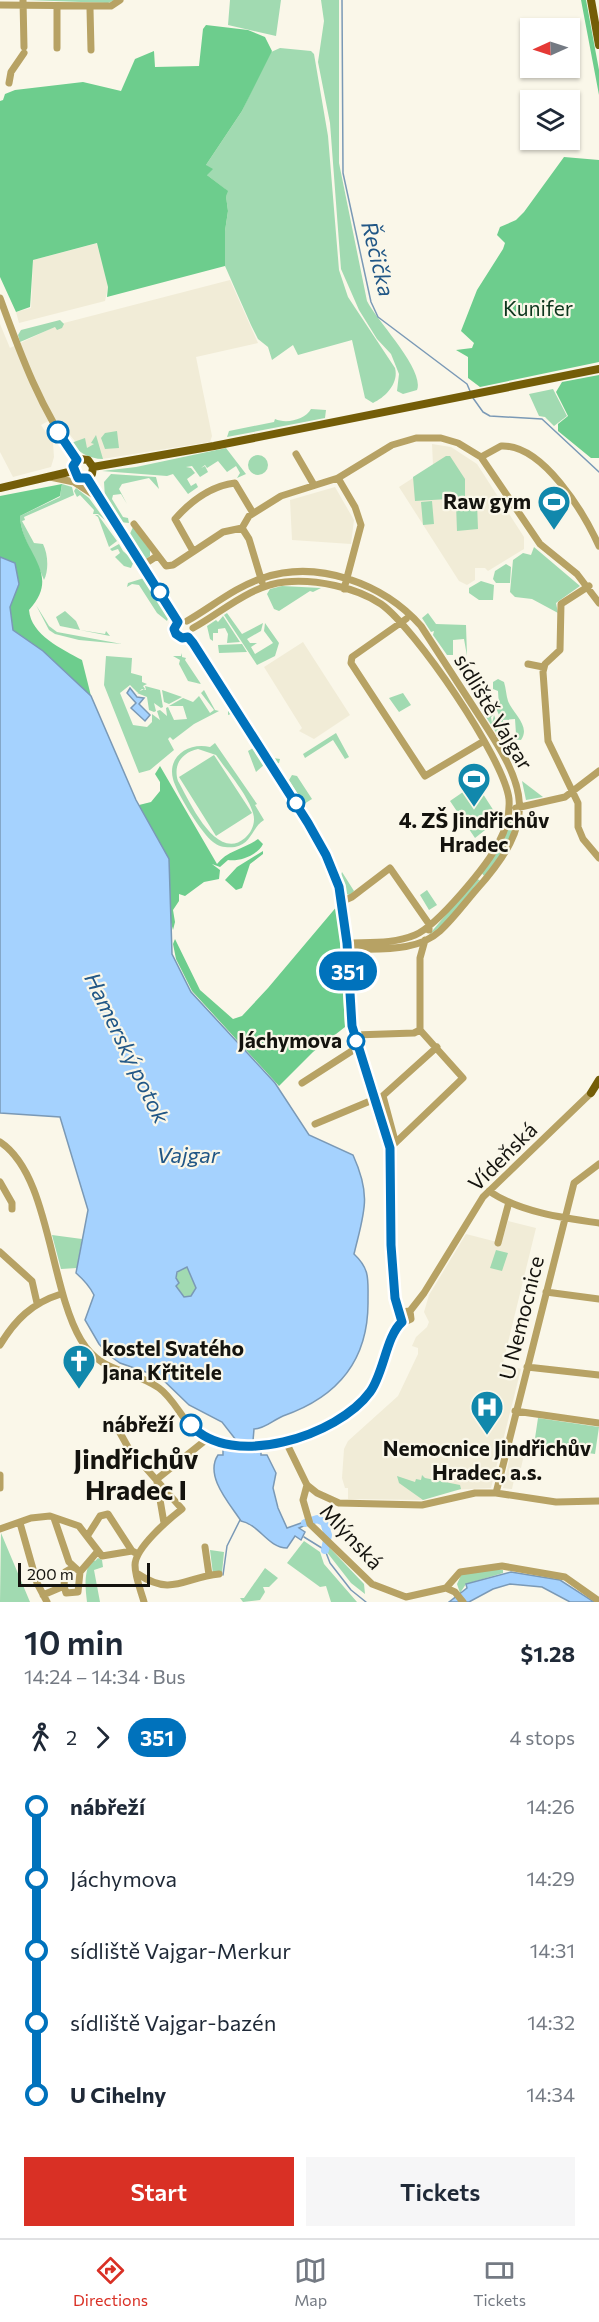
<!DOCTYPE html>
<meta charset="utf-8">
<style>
:root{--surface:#fff;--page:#f6f6f7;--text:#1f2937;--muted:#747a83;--line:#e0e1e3;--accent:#d93025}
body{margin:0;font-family:Commissioner,sans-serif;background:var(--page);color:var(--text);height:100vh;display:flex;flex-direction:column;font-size:22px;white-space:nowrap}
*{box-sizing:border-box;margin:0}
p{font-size:20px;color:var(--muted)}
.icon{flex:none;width:33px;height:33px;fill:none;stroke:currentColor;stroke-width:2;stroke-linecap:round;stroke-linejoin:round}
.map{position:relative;height:1602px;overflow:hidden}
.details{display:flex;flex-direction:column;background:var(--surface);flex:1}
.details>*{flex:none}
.badge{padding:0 12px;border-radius:20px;font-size:21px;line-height:39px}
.needle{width:39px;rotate:267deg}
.controls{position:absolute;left:520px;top:18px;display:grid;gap:12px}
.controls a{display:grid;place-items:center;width:60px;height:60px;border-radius:0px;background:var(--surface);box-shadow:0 2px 4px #0004;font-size:30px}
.scale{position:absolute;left:18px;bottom:15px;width:132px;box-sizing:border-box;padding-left:6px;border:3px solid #14130e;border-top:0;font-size:16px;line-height:21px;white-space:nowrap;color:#14130e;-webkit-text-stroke:4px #faf7e9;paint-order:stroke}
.map>.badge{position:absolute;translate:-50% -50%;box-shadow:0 0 0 3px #fff}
.legs{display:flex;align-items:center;gap:9px;height:66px;padding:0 24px;font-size:20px}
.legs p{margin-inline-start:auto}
.head{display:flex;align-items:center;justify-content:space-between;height:102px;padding:0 24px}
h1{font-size:33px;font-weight:600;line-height:45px}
.button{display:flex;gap:12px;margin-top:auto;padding:12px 24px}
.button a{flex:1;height:69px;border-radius:0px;background:var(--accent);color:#fff;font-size:24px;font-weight:600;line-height:69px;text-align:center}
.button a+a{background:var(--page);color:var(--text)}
ul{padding:0 24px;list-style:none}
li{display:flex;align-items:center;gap:21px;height:72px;font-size:22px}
li i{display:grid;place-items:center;width:9px;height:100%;margin:0 8px;background:currentColor}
li i::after{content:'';width:15px;height:15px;margin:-8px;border:4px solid;border-radius:50%;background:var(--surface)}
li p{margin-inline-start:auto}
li:first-child i{background:linear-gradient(#0000 50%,currentColor 0)}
li:last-child i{background:linear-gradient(currentColor 50%,#0000 0)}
.dock{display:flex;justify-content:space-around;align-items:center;height:84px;border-top:2px solid var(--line);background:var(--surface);font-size:16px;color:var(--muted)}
.dock a{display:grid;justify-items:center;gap:3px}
.dock .on{color:var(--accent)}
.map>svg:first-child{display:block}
</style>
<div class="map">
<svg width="599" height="1602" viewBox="0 0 599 1602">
<rect width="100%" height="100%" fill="#faf7e9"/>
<!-- built -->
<path fill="#f1ecd7" d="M98,243L108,287L105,301L19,323L16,312L31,308L33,260Z
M230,280L258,343L196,357L212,436L210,442L102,459L84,452L70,435L64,437L52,419L41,425L53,443L54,457L51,467L13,477L0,452V324L10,348L60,324Z
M432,444L451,447L477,464L524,537V549L488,571L485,568H475V580L467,585L459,581L399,487L433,465Z
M335,487L354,520L351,544L292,540L290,500Z
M303,642L350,715L314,739L299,731L302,728L264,667Z
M508,1221L536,1228L503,1363L521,1369L491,1488L450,1490L423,1500L348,1499V1488H345L342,1478L344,1449L348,1441L398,1396L418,1354V1348L412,1346L416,1337L427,1327L429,1322L424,1312L429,1295L466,1234L501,1243Z
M512,1447L525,1450L521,1468L517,1467L512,1489H510L503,1488Z"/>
<!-- green -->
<path fill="#a1dab1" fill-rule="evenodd" d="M27,0H115L108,3Z
M230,0H281L276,36L228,25Z
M321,0H339V163L367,301C377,321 425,370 417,390L403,394L397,391L399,374L391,354L377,339L359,310L341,269L330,123L318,62L324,21Z
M280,48L311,51L314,54L328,136L339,270L348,297L395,368C399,383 386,397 373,403L365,398L352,340L298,355L293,345L272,360L268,347L258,339L251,325L225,266V231L228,211L225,189L207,175L206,165L242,111L269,53Z
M60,320L64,324L62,328L57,330L55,327L20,342L18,335L21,330Z
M553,389L567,416L554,426L545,417L539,416L529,394Z
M311,409L326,410L325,418L227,437L229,431L274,422L275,419C286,424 305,420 311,409Z
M117,431L119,448L105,449L101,438L105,433Z
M96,435L103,459C89,459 76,451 68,440L71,443L85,438L87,448L94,444L91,443Z
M226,448L246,474L237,478L240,473L236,466L227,472L218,461L207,468L205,465L201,468L205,466L208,472L200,477L192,466L186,467L191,468L195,473L187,479L191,486L196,483L198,487L188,494L173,474L167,476L102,471L136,467Z
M248 465a10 10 0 1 1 20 0a10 10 0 1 1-20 0Z
M446,456H450L465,479V498L415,501L413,477Z
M111,474L156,477L159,489L149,478L122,484L119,489L127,504L121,494L113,495L112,499L123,517L128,518L129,523L120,522L105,498L104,482Z
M62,484L72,487L74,495L24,517L25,520L22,521L34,543L43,544C48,554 49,570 44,580C37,560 20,536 20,516L60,497Z
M76,488L89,498L105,520L98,514H93L94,510L80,495L77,497L74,491Z
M432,501L434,524L423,525L421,502Z
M477,503L478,529L457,531L456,504Z
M95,515H98L117,541L109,547L98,517Z
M133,527L150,550V556L146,559L129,536Z
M119,544L123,551L134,561L131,568L124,566L115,557L120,553L118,549L112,551L110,549Z
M534,547L580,586L556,603L558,613L532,599L515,597L510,592L513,560L523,553L531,555Z
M506,564L511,567L510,583H496L493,579L495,571Z
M144,578L169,616L167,621L157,613L139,585L132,584L127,587L128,583Z
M481,581L494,585L493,600H479L469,593V588Z
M282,586L321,588L313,592L310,591L279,611L274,609L267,594L270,589Z
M36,605L49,626L57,632L122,644L79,640L55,634L49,630Z
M65,611L76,621L80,630L105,634L106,631L110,636L60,626L56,617Z
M227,613L242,634L263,623L261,631L247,639L250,643H257L251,647L255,654L273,643L264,631L265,623L279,643L275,656L257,665L224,615Z
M428,613L436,624L466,625L467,656L464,639L453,640V655H447L433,635L434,631L431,632L422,618Z
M223,616L240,642L227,643L228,634L225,628L218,629V633H213V641L210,639L207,626L216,620L218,622Z
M199,641L273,758L280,759L279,763L273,765L200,650L196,642Z
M242,644L247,652L219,653L218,645Z
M182,653V657L186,658L185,660L201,684L188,681L179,664L180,660L173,656H181Z
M106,656L132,658L131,673L142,676V682L147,684L143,686L145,689L137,692L130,685L120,693L133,725L147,727L152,722V714L160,720L157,711L160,710L167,716L166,708L168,707L174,720L187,719L183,706H169L183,698L193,702L199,696L210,713L214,710L201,693L204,690L215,710L219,711L194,724L173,740L170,737L168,739L174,750L150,770L139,773L104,685Z
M498,679L504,682C506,688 506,695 508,701C513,714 531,726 521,740L511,739V735L516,734L515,719L503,720L504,735L508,738L503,743L486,717L494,714L491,717L492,723L494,715L497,723L501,720L496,708L499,707L498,691L493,689V682Z
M145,686L160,690L163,707L161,708L154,703L156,711L154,712L149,710L147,697L137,693L142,689L146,690Z
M162,690L182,697L169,704L164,702Z
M403,693L411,705L399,712L389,698Z
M231,710L265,764L256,772L248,751L253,748L231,714L228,715V711Z
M336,733L349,757L345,759L333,740L305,758L303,754Z
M215,743L257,804L255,805L264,820C252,827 252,844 235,847C227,848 219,847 213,842C202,834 176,792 173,779C167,756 189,742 210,747ZM198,749L216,755C227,771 248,795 253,813C256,822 252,832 245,838C216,863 189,800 178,781C173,765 181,753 198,749Z
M214,755L252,813L216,836L179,777Z
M292,775L297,776L312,799L304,804L289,780Z
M522,781L543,797L526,800Z
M476,783L499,819L475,838L450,801Z
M510,817L517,818L504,852L484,876L481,872Z
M342,872L354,891L350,895L345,894L340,879Z
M476,879L480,880L446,922L428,936Z
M427,890L437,905L429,910L420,895Z
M52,1235L82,1239L77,1268L61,1269Z
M496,1250L508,1253L502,1271L490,1268Z
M184,1267H187L196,1288L191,1296L184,1297L176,1285L177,1273Z
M538,1418L599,1427L595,1454L534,1445Z
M422,1475L425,1478L460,1485L461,1489L423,1500L399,1483L397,1476L415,1482L416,1479L421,1480Z
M1,1533L30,1602H0Z
M304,1541L320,1552L324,1564L357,1602H331L326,1586L320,1587L287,1563Z
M327,1545L364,1584L365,1594L351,1583L326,1551Z
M210,1550L224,1552L222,1573L213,1574Z
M98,1558L102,1560L103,1567L94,1570L100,1602H87C85,1586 84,1574 91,1559L95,1561Z
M265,1568L278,1578L269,1587H263L265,1592L260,1600L243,1602L240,1598H244Z
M488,1568L503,1570V1573L466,1584L460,1593L457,1584L462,1573Z"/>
<!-- forest -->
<path fill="#6dcd8d" d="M581,0H586L599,70V95Z
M206,25L248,30L265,37L272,51L242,111L206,165L213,169L207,175L228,191L226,196L228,211L225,231V266L107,297L108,287L97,243L33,260L30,307L16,312L0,277V101L3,100L5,94L15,90L83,82L121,91L135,59L154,51L155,67L199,66L203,29Z
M564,157L599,160V362L480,387L468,378V357L456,350L472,348L474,343L461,331L477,290L503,249L505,243L497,235L500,227L516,220L524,212Z
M599,375V458H591L558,431V424L568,416L556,392L562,382Z
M62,484L60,496L20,516C21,553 63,573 29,610C31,635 62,649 82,660L91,696L43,651L13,630L10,607L19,584L15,563L0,557V496Z
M160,766L217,864C226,851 246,848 258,839L263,844C258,855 239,862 228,860L220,867L212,864L220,870L219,879L204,882L185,896L179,894V901L173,910L175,922L173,930L139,805L151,802L160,791V782L155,774Z
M263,851V854L250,864L242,888L236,890L225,880L237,867Z
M338,905L345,1027L313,1052L279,1086L192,991L176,959L173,944L175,939L200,990L233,1019L242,1016L268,988Z"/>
<!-- water -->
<path fill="#a5d2fe" stroke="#7a99b6" stroke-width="1.5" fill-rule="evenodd" d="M0,557L15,563L19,584L10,607L13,630L43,651L91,696L136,800L169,859L172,954L191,992L275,1083L309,1135L353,1155C372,1197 364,1212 354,1254C370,1269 368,1279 368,1300C369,1360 338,1397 283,1416C273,1420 265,1429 254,1429L253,1441L236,1440L222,1422L189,1405L160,1377L120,1363L110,1356L99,1344L85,1320L94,1295C90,1287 84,1280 76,1273L88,1210L60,1117L0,1113ZM187,1267L196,1288L191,1296L184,1297L176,1286L179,1283L176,1278L177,1272Z
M130,688L137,697L144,698L139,704L150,715L145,721L131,708L136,703L127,693Z
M223,1447L261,1448V1455H267L276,1473L273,1488L278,1508L287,1528L304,1522L306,1525L299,1528L305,1532L301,1540L295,1536L287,1548C268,1548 260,1525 241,1521C230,1504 204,1476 218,1455H223Z
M511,1572L560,1580L594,1602H570L542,1587L510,1584L493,1589L469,1602H449L467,1588L466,1584Z"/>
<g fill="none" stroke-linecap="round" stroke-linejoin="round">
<!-- stream -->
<path stroke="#7a99b6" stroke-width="1.5" d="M342,0L343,173L371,302L378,317L467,384L470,391
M473,398L483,412L490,416L542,419L599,472
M304,1537L325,1550L330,1563L351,1590L366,1602
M223,1575L227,1546L240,1520"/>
<!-- river -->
<path stroke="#a5d2fe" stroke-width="8" d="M305,1523L317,1519L324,1522L328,1535L325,1550"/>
<!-- minor -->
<path stroke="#b7a264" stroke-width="7" d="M23,0L24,47
M0,5L111,6L120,0
M57,6V48
M90,9L91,50
M9,83L11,72L24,53
M0,298C21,356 41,410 77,460
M296,454L314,485
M481,457L501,446C543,444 584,513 599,546
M50,477L74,482L94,495
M87,478L178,622
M338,478L355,507L361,525L344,589
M134,524L166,566L173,565L223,532L242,528L249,539L262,582
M242,528L249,516L281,496L338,478L392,445L416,438H441L458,443L481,457L540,544L577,574L599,603
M193,551L175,519C190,502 211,486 235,483L253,513
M143,565L157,556
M589,586L561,604L560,650L545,664L543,672L548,741L578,803V827L583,839L599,858
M406,619L352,657L351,663L425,776L484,741
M187,621C213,606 235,587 263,578C318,559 384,584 421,626C440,655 459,685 478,714C527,788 540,819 476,890C464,904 453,919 440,931C416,953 377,948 348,950
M178,622L175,629L176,635L182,638L188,637
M193,628C222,612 251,585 285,582C315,579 356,587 381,604C415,628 504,758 509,799C510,814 506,829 499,842C488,865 437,926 415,935C394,944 369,942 347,943
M188,637L308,823L326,855L339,887L347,943L352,1026L390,1148L391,1245L395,1297L402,1322
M528,664L543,667
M516,808L565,797L599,771
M343,901L352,897L390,868L429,924V930
M355,1035L414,1033L420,1030V958L425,940
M302,1083L358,1047
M383,1096L394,1137L391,1145
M376,1102L437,1047
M315,1124L375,1099
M0,1142C50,1175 49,1286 81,1340C102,1375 131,1368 159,1388C177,1401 185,1428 205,1438C252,1461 340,1433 370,1392C384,1373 388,1347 398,1325L411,1319L410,1311L401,1312
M390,1148L463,1078L420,1030
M0,1182L12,1203V1209
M489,1191C519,1212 563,1218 599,1223
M498,1243L509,1202
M0,1252L32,1281L37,1303
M546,1292L599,1299
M410,1311L424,1293L483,1197L591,1093
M0,1345C15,1320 32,1303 61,1294
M527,1367L599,1375
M515,1411L599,1423
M119,1431L129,1449L182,1509C169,1519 135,1548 135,1565C135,1577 141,1591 144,1602
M286,1442L307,1485L317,1493L339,1503L422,1505L475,1493H496L556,1502L599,1501
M0,1475V1488
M157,1479L207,1439
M157,1482L164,1523
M307,1485L303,1500L310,1524L372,1584L406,1597L446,1588L455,1592L463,1602
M496,1493L574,1183L599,1164
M54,1518L69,1562L80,1572
M20,1523L37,1583L47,1602
M0,1529L31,1518L50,1516L79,1526L102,1556L132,1551L138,1554
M88,1535L100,1516L108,1514L132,1551
M205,1547L209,1575
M138,1574C172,1597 185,1577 219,1574
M64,1586L65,1572L72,1568
M446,1588L460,1572L502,1566L565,1577L599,1601
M43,1595L64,1586L66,1593L78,1592L80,1572L98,1551"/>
<!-- major -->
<path stroke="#745d08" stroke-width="8" d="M591,0L599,45
M93,467L214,446L599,369
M73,471L74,464L80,459L88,460L93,467
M73,471L76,476L84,479L92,474L93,467
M0,488L73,471
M591,1093L599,1080"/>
</g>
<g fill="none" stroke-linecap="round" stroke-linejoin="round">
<!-- line-1 casing -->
<g stroke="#fff" stroke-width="14">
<path id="line-1" d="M58,432L77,460L73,466L78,478H87L178,622L174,629L176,634L182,638L188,637L193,643L308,823L326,855L339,887L347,943L352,1026L390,1148L391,1245L395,1298L402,1322C386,1336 384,1373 370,1392C338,1436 231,1470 191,1425"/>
</g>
<!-- line-1 -->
<use href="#line-1" stroke="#0072bc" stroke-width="9"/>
</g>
<!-- icons -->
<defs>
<g id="stadium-pin" transform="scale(1.725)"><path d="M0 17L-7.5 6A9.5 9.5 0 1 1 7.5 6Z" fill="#1188ac" stroke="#faf7e9"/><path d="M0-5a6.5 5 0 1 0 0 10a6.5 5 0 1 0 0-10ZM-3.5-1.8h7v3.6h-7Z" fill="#fff"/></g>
<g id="church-pin" transform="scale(1.725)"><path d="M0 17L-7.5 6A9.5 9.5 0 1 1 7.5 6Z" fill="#1188ac" stroke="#faf7e9"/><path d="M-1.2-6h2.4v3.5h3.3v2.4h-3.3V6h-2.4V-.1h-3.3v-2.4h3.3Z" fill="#fff"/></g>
<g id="hospital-pin" transform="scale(1.725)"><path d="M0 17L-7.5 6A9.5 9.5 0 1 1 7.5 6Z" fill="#1188ac" stroke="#faf7e9"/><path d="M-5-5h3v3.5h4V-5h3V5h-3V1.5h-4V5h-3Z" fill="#fff"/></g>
</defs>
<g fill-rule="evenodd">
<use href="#stadium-pin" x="554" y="502"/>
<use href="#stadium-pin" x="474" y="779"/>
<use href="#church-pin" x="79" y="1361"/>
<use href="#hospital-pin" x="487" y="1407"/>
</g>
<!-- markers -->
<g fill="#fff" stroke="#0072bc" stroke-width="3">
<circle cx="58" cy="432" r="10"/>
<circle cx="160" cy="592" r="8"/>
<circle cx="296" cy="803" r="8"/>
<circle cx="356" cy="1041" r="8"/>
<circle cx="191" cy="1425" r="10"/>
</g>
<g text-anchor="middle" stroke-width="4.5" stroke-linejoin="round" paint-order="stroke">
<!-- park labels -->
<g font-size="21" fill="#0d361d" stroke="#faf7e9">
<text x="538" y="316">Kunifer</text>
</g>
<!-- poi labels -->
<g font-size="21" font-weight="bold" fill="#14130e" stroke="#faf7e9">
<text x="531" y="509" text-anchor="end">Raw gym</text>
<text x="474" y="828">4. ZŠ Jindřichův<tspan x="474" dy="24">Hradec</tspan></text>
<text x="102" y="1356" text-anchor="start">kostel Svatého<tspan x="102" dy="24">Jana Křtitele</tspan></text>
<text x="487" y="1456">Nemocnice Jindřichův<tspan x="487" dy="24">Hradec, a.s.</tspan></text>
</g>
<!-- street labels -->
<g font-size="21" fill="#14130e" stroke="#faf7e9">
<text transform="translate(493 712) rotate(59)" y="7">sídliště Vajgar</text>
<text transform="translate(503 1157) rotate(-45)" y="7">Vídeňská</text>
<text transform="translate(522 1318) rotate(-76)" y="7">U Nemocnice</text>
<text transform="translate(351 1537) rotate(47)" y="7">Mlýnská</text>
</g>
<!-- stop labels -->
<g font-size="21" font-weight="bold" fill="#14130e" stroke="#faf7e9" text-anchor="end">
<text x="342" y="1048">Jáchymova</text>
<text x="174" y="1432">nábřeží</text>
</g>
<!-- water labels -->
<g font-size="22" font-style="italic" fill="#215786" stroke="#faf7e9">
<text transform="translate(378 259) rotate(76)" y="8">Řečička</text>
<text transform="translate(127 1048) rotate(64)" y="8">Hamerský potok</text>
<text x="188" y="1163">Vajgar</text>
</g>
<!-- district labels -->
<g font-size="27" font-weight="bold" fill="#14130e" stroke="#faf7e9">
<text x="136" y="1469">Jindřichův<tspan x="136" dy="31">Hradec I</tspan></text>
</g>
</g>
</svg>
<div class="controls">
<a><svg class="needle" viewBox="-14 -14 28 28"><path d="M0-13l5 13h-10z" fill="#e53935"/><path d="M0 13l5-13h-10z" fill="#747a83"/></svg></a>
<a><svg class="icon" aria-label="layers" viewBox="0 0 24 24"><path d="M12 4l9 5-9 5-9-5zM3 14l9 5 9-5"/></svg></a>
</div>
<div class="scale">200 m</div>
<b class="badge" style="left:348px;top:971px;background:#0072bc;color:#fff">351</b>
</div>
<section class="details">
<div class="head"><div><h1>10 min</h1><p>14:24 – 14:34 · Bus</p></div><b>$1.28</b></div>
<div class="legs"><svg class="icon" aria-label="walk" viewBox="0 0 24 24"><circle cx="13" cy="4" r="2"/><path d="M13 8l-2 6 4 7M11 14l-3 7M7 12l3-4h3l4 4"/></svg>2<svg class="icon" aria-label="forward" viewBox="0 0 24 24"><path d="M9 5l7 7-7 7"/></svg><b class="badge" style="background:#0072bc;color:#fff">351</b><p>4 stops</p></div>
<ul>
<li><i style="color:#0072bc"></i><b>nábřeží</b><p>14:26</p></li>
<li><i style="color:#0072bc"></i><span>Jáchymova</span><p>14:29</p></li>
<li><i style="color:#0072bc"></i><span>sídliště Vajgar-Merkur</span><p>14:31</p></li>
<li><i style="color:#0072bc"></i><span>sídliště Vajgar-bazén</span><p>14:32</p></li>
<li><i style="color:#0072bc"></i><b>U Cihelny</b><p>14:34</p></li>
</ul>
<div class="button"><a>Start</a><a>Tickets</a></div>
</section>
<nav class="dock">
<a class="on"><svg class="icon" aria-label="directions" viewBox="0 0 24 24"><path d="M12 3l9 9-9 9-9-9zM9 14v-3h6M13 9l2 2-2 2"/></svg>Directions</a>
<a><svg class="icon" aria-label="map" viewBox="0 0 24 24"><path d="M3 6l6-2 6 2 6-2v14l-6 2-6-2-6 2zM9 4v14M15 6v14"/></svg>Map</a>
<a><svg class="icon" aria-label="tickets" viewBox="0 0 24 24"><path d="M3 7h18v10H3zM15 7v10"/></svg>Tickets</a>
</nav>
